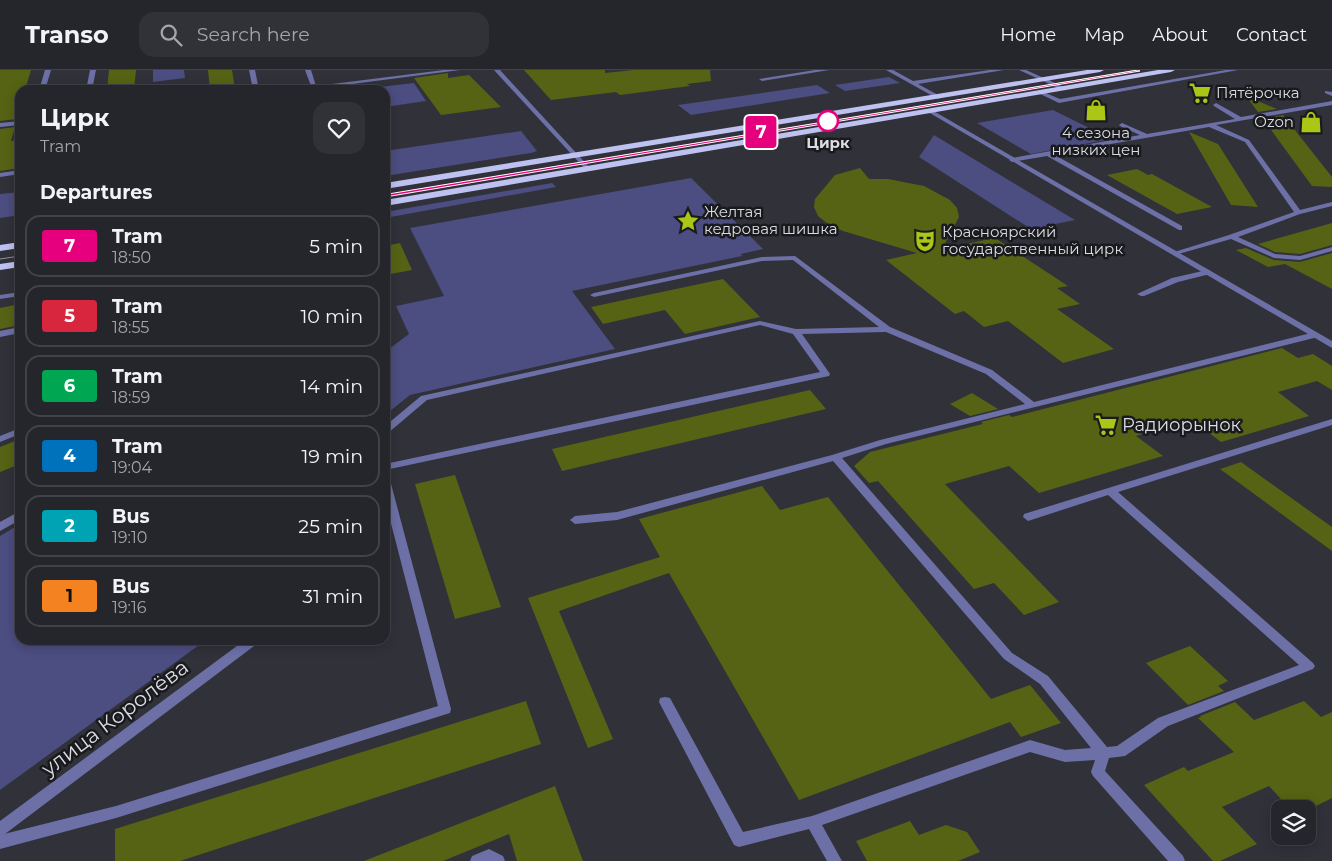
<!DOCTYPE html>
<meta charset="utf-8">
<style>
:root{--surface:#25252c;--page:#313138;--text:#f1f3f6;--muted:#a3a5a9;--line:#424248}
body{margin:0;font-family:Montserrat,sans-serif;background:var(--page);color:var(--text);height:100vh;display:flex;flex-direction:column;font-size:19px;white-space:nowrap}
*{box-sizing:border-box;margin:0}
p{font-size:16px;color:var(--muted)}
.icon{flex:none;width:28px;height:28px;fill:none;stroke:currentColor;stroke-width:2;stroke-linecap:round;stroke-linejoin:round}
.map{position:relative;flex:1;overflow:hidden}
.side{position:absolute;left:15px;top:15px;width:375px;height:560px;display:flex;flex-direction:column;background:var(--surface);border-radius:15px;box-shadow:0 2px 12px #0003,0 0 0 1px var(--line)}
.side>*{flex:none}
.badge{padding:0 10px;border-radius:4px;font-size:18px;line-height:32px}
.buttons{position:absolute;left:1271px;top:730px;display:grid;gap:10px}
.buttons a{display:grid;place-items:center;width:45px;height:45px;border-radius:10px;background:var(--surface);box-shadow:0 2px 12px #0003,0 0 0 1px var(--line);font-size:25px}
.map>.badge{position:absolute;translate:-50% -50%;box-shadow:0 0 0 2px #fff}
h2{padding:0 25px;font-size:19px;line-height:45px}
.round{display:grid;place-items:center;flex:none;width:52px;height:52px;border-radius:15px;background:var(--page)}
.headline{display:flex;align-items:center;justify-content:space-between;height:85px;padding:0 25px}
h1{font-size:24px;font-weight:700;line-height:38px}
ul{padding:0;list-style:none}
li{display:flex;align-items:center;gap:15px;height:62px;margin:0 10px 8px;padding:0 15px;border:2px solid var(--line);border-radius:15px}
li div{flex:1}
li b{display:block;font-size:19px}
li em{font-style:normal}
li .badge{min-width:55px;font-weight:700;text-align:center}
header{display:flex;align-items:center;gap:30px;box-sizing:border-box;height:70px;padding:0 25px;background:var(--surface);border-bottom:1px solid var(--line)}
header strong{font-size:24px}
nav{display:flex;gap:28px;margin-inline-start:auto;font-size:18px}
.search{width:350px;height:45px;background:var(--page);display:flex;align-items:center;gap:12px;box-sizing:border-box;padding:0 18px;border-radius:15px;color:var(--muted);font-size:19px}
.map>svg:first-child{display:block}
</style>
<header>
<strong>Transo</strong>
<div class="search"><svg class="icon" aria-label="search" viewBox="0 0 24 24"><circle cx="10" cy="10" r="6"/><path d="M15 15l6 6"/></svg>Search here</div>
<nav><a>Home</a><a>Map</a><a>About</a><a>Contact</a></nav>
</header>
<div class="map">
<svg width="1332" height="791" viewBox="0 0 1332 791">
<rect width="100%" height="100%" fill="#31313a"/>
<!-- green -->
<path fill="#4c4d81" d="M153,0H184L185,8L153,12Z
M889,7L900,13L845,21L835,15Z
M414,13L426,31L385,37V20H372L371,18Z
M817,15L830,23L691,45L678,35Z
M1053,40L1111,69L1031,84L977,53Z
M521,61L537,81L531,83L385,106V81Z
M934,65L1075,150L1031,159L919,87Z
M691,108L763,179L741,184L742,186L572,221L615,279L410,325L385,345V282L409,264L396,236L444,226L410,158Z
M552,113L556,117L385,148V142Z
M20,122V145L0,148V124Z
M20,454V570H206L0,720V466Z"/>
<!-- building -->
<path fill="#566314" d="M0,0H31L25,20H20V39L17,49L0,51Z
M109,0H136L134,20H107Z
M208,0H232L235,19L210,20Z
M524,0H605V3L634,0H710L711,11L687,14L690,16L620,25L616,22L551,30Z
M448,3V8L469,5L501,37L441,45L414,8Z
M1246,26L1277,39L1258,42Z
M1283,45L1332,107V117L1312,116L1263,49Z
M15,57L11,71L20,70V98L0,101V59Z
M1189,62L1218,74L1258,137L1231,135Z
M860,98L869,109H888L924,116L950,130L957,138L959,147L942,179L995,168L1068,216L1057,218L1080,234L1057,239L1114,279L1063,293L1008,251L984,257L964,241L955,244L886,190L917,183L843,161L828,154L818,146L814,137L815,129L835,105Z
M1137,99L1148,105L1152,104L1212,137L1177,144L1107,105Z
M1332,153V175L1300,184L1275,182L1258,174Z
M400,173L412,200L385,205V176Z
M1246,178L1274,190L1300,192L1332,183V219L1285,194L1268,197L1236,180Z
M723,209L760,247L685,264L665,240L603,254L591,237Z
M20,234V255L0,259V238Z
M1282,278L1298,288L1313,284L1332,296V320L1317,311L1278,322L1309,346L1221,372L1191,349L1167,356L1136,366L1163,386L1039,423L1009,396L945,414L1059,532L1024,545L994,513L974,519L878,411L869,413L854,396L870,382L983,354L981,352L1009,345L1012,347Z
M810,320L826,339L562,401L552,379Z
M972,323L998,339L970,346L950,334Z
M20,369V394L0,402V377Z
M1241,392L1332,457V481L1220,399Z
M455,405L501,537L455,549L415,414Z
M762,416L780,440L828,427L991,629L1030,615L1061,653L1021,667L1010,652L799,730L669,503L559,541L613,669L588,678L528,528L660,487L639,449Z
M1190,576L1228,611L1218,616L1224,621L1188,635L1146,593Z
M526,631L541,674L180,791H115V759Z
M1304,631L1321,647L1332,642V728L1310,739H1290L1269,716L1222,737L1257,774L1220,791H1213L1144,715L1184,697L1188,701L1234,682L1198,648L1201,647L1200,646L1235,632L1254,650Z
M555,716L583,791H517L509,764L443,791H364Z
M910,751L919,765L946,755L967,762L980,782L958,791H867L856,771Z"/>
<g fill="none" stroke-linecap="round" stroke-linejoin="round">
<!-- service -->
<path fill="#6d70a6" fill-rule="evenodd" d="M815,0H829L762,11L759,9Z
M886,0H893L913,11L990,0H1004L918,14L940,26V28L938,29Z
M1019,0H1026L1046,9L1041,10Z
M1325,21L1332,22V26L1325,23Z
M1332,31V35L1216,55L1249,70L1300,140L1332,132V136L1300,144L1238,167L1275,184L1300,186L1332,177V181L1300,190L1274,188L1231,169L1175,185L1171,183L1229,165L1294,142L1245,72L1209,57L1053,84L1182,156V160H1179L1047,86L1012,92L1009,90L1012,88L1140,65L1120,56L1119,55L1122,53L1147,64L1235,49L1214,36L1213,35L1216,33L1241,47Z
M20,100V104L0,107V103Z
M795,186L890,257L992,300L1034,332L1315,262L1319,265L1318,267L886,374L842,388L1012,583L1048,606L1107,677L1117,676L1158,648L1299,595L1108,425L1028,451L1023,447L1024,444L1332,349V355L1118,422L1313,593L1315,596L1313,599L1168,656L1125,686L1109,688L1105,701L1183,786L1185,791H1168L1093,706L1091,702L1095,690L1065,692L1030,682L822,755L842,791H827L809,759L739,777L734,775L659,632L660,628L665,627L670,628L743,762L812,746L1030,670L1065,680L1091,678L1040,614L1004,589L833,391L617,450L575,454L570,450L575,446L617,442L832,385L880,370L1025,334L986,304L886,262L802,264L830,304L829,306L385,400V394L820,302L793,264L760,255L427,330L388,363L385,364V356L421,326L760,251L796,259L879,257L793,190L762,191L594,227L590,225L594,223L762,187Z
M1207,200H1210V204L1178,212L1144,226H1141L1137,224L1172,208Z
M20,222V226L0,229V225Z
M20,257V263L0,267V261Z
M20,358V364L0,372V366Z
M385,407L390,410L451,639L450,643L116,748L0,779V765L116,736L438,636L385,430Z
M489,779L503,786L505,791H470L472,786Z"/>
<!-- minor -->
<path fill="#6d70a6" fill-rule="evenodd" d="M45,0H51L45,20H39Z
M90,0H96L92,20H86Z
M249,0H255L259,20H253Z
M305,0H311L316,16L444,0H460L306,20H290L311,16Z
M494,0H500L590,98V100H586Z
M1226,0H1238L1059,33L1036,22L1041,21L1060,29Z
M1041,8H1045L1065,18L1060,19L1041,10Z
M930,39L1332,271V278L928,42L927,41Z
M20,51V55L0,57V53Z
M20,441V450L0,461V452Z
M245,570H260L258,573L5,764L0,766V751Z"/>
<!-- trunk -->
<path fill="#bec2f0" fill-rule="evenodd" d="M1087,0H1104L1100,2L385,119V113Z
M1158,0H1175L1171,2L385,136V130Z
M20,172V178L0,181V175Z
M20,191V197L0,200V194Z"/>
<!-- tram -->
<path stroke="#929299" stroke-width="1" d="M385,125L1138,0
M0,189L20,186"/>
</g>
<!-- line -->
<path fill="#e6007e" stroke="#fff" d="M1138,0L1140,1L385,127L382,125Z"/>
<!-- icons -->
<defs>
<g id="supermarket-bare" transform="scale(1.725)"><path d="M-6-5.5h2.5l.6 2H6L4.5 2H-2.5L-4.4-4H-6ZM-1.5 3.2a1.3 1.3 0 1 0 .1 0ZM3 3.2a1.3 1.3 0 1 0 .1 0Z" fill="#abc614" stroke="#191a1e" stroke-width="2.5" paint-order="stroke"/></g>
<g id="shop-bare" transform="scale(1.725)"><path d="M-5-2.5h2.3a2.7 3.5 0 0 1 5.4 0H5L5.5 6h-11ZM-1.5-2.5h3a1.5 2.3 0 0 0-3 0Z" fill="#abc614" stroke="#191a1e" stroke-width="2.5" paint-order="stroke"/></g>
<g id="sight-bare" transform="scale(1.725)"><path d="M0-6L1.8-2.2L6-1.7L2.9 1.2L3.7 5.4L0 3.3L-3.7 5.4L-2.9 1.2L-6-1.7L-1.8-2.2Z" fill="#abc614" stroke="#191a1e" stroke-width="2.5" paint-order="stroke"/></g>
<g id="theatre-bare" transform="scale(1.725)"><path d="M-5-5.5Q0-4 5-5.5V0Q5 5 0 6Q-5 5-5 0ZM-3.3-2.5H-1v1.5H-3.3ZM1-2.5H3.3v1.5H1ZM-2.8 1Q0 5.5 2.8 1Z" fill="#abc614" stroke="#191a1e" stroke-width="2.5" paint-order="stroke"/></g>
</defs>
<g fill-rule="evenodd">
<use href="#supermarket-bare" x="1200" y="23"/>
<use href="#shop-bare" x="1096" y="40"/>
<use href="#shop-bare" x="1311" y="52"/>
<use href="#sight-bare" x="688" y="151"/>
<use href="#theatre-bare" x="925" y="171"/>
<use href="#supermarket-bare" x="1106" y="355"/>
</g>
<!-- markers -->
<circle fill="#fff" stroke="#e6007e" stroke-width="2.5" cx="828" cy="51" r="10"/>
<g text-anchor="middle" stroke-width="5" stroke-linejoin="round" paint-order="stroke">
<!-- far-poi labels -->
<g font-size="15" fill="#dbdbe1" stroke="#191a1e" text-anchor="start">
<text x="1216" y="28">Пятёрочка</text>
<text x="1294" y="57" text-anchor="end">Ozon</text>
<text x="1096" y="68" text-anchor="middle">4 сезона<tspan x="1096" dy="17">низких цен</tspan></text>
<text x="704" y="147">Желтая<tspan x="704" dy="17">кедровая шишка</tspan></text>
<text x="942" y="167">Красноярский<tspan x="942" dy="17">государственный цирк</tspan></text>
</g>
<!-- far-stop labels -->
<g font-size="15" font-weight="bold" fill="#dbdbe1" stroke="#191a1e">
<text x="828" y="78">Цирк</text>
</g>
<!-- poi labels -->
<g font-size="18" fill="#dbdbe1" stroke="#191a1e" text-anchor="start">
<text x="1122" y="361">Радиорынок</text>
</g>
<!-- near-street labels -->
<g font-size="21" fill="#dbdbe1" stroke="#191a1e">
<text transform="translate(115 648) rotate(-37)" y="7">улица Королёва</text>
</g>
</g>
</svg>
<div class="buttons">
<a><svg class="icon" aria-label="layers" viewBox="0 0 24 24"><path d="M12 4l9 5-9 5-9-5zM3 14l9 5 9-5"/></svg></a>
</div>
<b class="badge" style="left:761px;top:62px;background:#e6007e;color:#fff">7</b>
<section class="side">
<div class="headline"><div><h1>Цирк</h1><p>Tram</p></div><a class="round"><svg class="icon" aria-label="heart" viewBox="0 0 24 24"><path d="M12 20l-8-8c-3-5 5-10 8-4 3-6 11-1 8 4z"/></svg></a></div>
<h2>Departures</h2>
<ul>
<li><span class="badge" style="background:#e6007e;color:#fff">7</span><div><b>Tram</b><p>18:50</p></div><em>5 min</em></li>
<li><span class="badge" style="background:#d7263d;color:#fff">5</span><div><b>Tram</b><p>18:55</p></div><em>10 min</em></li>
<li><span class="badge" style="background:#00a651;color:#fff">6</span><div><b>Tram</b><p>18:59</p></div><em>14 min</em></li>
<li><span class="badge" style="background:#0072bc;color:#fff">4</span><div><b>Tram</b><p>19:04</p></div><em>19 min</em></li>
<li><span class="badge" style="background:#00a3b4;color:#fff">2</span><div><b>Bus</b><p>19:10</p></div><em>25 min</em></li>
<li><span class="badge" style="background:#f58220;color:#111">1</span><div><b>Bus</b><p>19:16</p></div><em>31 min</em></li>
</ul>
</section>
</div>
